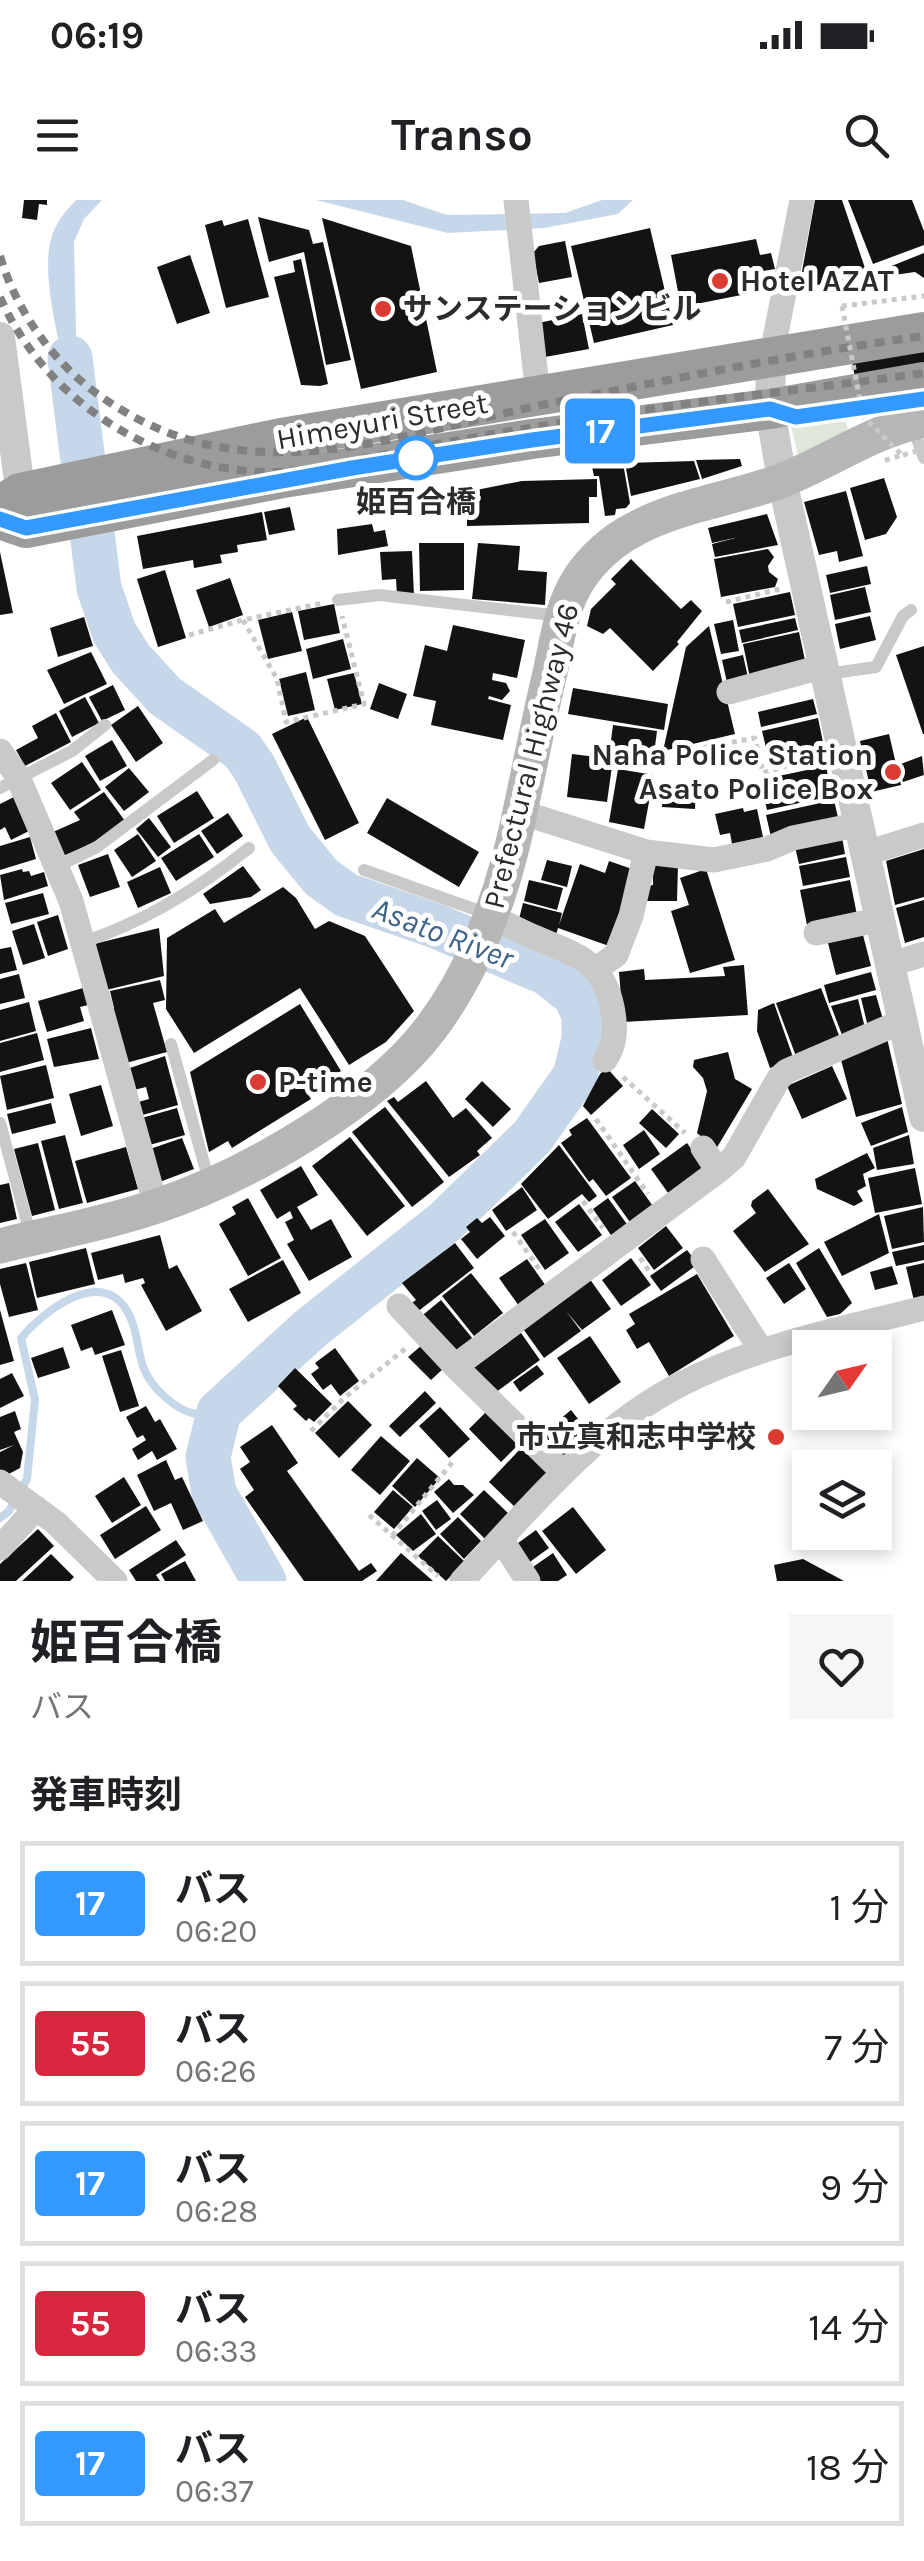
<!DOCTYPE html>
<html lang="ja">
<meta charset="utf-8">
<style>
:root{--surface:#fff;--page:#f6f6f6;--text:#202124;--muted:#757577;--line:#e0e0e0}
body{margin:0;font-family:Karla,"Noto Sans JP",sans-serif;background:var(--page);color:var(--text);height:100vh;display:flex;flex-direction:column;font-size:38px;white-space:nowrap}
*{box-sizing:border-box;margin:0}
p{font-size:32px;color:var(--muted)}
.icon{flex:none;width:55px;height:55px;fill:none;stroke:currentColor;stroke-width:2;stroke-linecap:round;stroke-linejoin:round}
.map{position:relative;height:1381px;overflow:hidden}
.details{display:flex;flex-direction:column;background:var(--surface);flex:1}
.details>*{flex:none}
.badge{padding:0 20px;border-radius:8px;font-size:35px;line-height:65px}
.needle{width:65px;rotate:56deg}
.tools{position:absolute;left:792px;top:1130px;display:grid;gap:20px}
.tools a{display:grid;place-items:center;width:100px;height:100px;border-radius:0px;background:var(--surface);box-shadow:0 5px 15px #0003;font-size:50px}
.map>.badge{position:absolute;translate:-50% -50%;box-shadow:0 0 0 5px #fff}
h2{padding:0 30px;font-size:38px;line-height:90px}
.round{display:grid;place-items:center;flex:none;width:105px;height:105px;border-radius:0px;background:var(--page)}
.head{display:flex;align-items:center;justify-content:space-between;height:170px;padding:0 30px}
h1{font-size:48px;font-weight:700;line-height:75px}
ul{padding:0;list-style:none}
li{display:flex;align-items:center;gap:30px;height:125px;margin:0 20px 15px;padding:0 10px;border:5px solid var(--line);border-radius:0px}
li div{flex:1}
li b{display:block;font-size:38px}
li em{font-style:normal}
li .badge{min-width:110px;font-weight:700;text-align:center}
.status{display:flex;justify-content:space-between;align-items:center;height:70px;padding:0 50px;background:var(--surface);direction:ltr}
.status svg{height:28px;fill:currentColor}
header{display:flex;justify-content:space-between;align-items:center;height:130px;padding:0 30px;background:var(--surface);font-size:45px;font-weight:700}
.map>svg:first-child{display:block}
</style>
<div class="status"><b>06:19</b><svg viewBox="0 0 49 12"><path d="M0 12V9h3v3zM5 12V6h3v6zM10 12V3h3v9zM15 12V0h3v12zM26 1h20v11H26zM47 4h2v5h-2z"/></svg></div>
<header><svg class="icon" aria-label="menu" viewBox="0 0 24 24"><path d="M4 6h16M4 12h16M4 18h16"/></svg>Transo<svg class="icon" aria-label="search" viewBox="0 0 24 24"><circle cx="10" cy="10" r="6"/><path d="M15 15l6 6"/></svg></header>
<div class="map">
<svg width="924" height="1381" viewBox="0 0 924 1381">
<rect width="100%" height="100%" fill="#fff"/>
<!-- green -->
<path fill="#e0e9d9" d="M844,217L848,229L799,260L791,226Z"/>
<!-- water -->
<path fill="#c6d7e9" d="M76,0H102L84,19L74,42L78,217C67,171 39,84 51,39C55,24 65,11 76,0Z
M316,0H403L447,15L565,13L602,0H633L618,14L544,28L448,33Z"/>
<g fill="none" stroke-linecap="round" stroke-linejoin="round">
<!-- stream -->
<path stroke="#c6d7e9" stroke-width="8" d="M0,1318L9,1311L27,1279L35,1200L21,1138C42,1113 98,1067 126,1109C138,1128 136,1148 144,1169C151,1187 176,1211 196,1214C203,1215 213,1212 219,1212"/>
<!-- river -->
<path stroke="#c6d7e9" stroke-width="45" d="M70,158L99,388L114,432L131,459L165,496L242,550L254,567L290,639L321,677L346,695L436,726L547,773L575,795L584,815V839L575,876L532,937L446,1021L310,1129L219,1212L208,1257L214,1293L264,1381"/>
</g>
<!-- building -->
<path fill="#131313" d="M24,0H47V5L39,4L37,20L22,18Z
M815,0H842L867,74L808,87L801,77Z
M848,0H912L924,31V45L873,64Z
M258,17L309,30L313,44L323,42L351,160L326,165L304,52L269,62Z
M322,18L411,46L437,172L361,189Z
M248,19L269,97L226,108L205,25L222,20L224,26Z
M650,28L673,125L594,143L571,46Z
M756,39L760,55L771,53L775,69L763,71L767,90L681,107L671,55Z
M565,41L572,77L539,83L533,53L539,46Z
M924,53V78L915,72L887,76L884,69Z
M190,55L210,113L177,124L157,67Z
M301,59L328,184L320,186L301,185L274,77L295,72L293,61Z
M582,114L589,149L545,157L538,123Z
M924,138V174L856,184L850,150Z
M740,259L742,266L702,279L696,260Z
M694,261L700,279L631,296L625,263Z
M623,263L630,303L626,308L616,309L615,315L605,316L599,276H594L592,267Z
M884,278L897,317L886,334L865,340L850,288Z
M597,279V297H589V323L467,326V313H457L456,294L522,281Z
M846,291L863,356L839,362L837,351L819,355L804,302Z
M290,307L295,330L269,335L264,312Z
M262,312L267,340L237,345L238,352L220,355L222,363L194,368L193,360L143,369L137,336Z
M767,314L778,345L715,357L712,344L739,337L712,343L708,328Z
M372,324L374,332L385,330L388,346L338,355L337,329Z
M419,343H464V390L420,391Z
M478,343L520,346L518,370L547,372L545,405L472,399Z
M768,349L774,357L768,366L769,372L778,379L775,387L721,397L714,359Z
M412,351L414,396H397L396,379L382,380L380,352Z
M0,352L13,413L0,415Z
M631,359L681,409L691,400L702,411L677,442L679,444L653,471L610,428L603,434L587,426L591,409L616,384L611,379Z
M867,366L871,384L830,393L826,375Z
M165,370L186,438L158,447L137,379Z
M230,378L243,415L209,427L196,390Z
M865,387L871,412L835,420L830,395Z
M790,392L795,415L738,427L733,404Z
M334,404L340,433L304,440L298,411Z
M292,412L302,451L268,459L258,420Z
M870,416L876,440L840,449L835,424Z
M84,417L93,446L58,457L50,428Z
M795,418L798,430L742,443L739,430Z
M733,420L739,451L721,454L714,424Z
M453,425L525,440L517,478L493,473L492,480L506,483L510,491L502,500L489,496L488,499L511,505L503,540L431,525L436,501L413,496L425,445L447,451Z
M709,426L735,534L663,551L686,447Z
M799,432L806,465L750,478L743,444Z
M343,439L351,469L313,479L306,449Z
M924,446V534H923L896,455Z
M91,452L107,484L64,504L47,470Z
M743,455L749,482L728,487L722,460Z
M306,472L315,510L288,516L279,479Z
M354,473L362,504L335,510L327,479Z
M379,483L407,494L398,519L370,509Z
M113,485L125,510L102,521L89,497Z
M573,488L668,504L664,530L568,514Z
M85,497L99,523L72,537L59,511Z
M813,499L817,514L761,527L758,512Z
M138,506L163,543L136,562L111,525Z
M56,513L71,542L25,566L16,550L38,538L32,526Z
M307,517L359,623L325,640L272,534Z
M818,518L825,552L770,564L762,531Z
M613,525L657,531L653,562L609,556Z
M889,534L901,585L871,592L860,541Z
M112,540L127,566L100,581L85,556Z
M572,554L613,559L607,602L567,597Z
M922,556L924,575L903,582L898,565Z
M82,562L101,590L70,610L51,583Z
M826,566L832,596L767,610L760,580Z
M129,568L149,592L124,611L105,587Z
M618,569L654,575L644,629L609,622Z
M663,586L696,588L695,609L662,607Z
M197,591L214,618L174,643L157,616Z
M104,592L125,621L95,642L63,656L53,632L80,620L74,612Z
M14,597L31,630L11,640L5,627L0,630V604Z
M387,598L479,652L459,687L367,633Z
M834,600L839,622L771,637L766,615Z
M743,608L744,612L757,609L763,637L732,644L730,633L720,635L715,614Z
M228,613L243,636L217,654L201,631Z
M149,618L171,647L158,657L136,629Z
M138,634L156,661L132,677L114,650Z
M199,634L214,657L176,681L161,658Z
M30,637L36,659L0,670V646Z
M842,637L845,654L799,664L795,647Z
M924,649V697L895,705L886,661Z
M108,654L120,687L90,697L78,665Z
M846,657L850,677L803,686L799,666Z
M547,660L572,666L567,687L541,680Z
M609,661L635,670L609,746L558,728L556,735L519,719L523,703L562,713L559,725L580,664L605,673Z
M653,664L678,665L677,701H646V686L653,685Z
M243,666L261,690L251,697L210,704L203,694Z
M160,667L171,693L138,708L127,682Z
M22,669L23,672L29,671L31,676L44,672L48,686L4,700L0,675Z
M706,669L735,760L690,773L671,711L689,705L680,678Z
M529,680L563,688L557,710L524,701Z
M850,680L857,715L807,725L800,690Z
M283,687L296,698L315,729L329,721L365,736L414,811L386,842L349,865L300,788L194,853L166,809L167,738L215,709L224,723Z
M43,693L49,714L11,724L5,703Z
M924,700V737L905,743L896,708Z
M58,715L68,749L48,756L37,722Z
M34,724L45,758L23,765L12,731Z
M159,728L164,776L102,791L90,745Z
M863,735L871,766L836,775L828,743Z
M11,747L17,770L0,774V749Z
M744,765L748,815L623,822L619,772L644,769L645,780L725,776L723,767Z
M871,772L876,790L829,803L824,785Z
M19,774L25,798L0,804V779Z
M160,780L165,800L153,803L167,852L122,864L107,810L114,808L110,791Z
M83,788L88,805L80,807L84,821L47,832L38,801Z
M821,788L840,838L797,859L776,803Z
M876,795L884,823L868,827L861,798Z
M858,799L865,828L842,835L831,806Z
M29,802L36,831L0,841V810Z
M774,803L794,860L770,868L757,831L758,810Z
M300,804L341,871L307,892L311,899L232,948L228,941L209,952L190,872Z
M91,828L99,859L54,867L47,839Z
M37,833L44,860L0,872V843Z
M887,838L902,904L856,917L840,856Z
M728,852L735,879L752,889L716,949L697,933L707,891L703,878L693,867L694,860Z
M165,856L178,905L139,916L135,903L149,899L146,887L130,891L124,870Z
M46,865L54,898L7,910L0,876Z
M832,866L847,899L802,919L787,886Z
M607,868L623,886L591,915L583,906L600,874Z
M426,881L453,918L466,908L492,938L477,951L480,955L449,977L387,901L394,897L398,902Z
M482,881L511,909L493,927L465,899Z
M101,885L113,926L81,936L69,894Z
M51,903L56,923L12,934L7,914Z
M385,907L444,982L412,1007L352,932Z
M902,907L908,932L871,946L861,923Z
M177,908L185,935L146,946L138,919Z
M652,909L679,934L666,948L639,923Z
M587,918L631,978L606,996L593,979L589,982L561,943L572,935L569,930Z
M644,930L660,954L639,969L623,945Z
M65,935L83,1003L59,1009L41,941Z
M909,935L914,964L877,970L873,948Z
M350,937L405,1006L367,1036L312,966Z
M182,938L194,969L157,983L147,950Z
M38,943L55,1010L32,1016L14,949Z
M687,943L707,971L671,997L651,969Z
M559,945L597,996L589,1002L582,994L548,1019L521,984Z
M126,947L138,989L87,1003L75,961Z
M867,953L875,968L863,974L866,986L857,991L863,1001L854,1006L817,989L815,979Z
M301,966L318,995L297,1007L311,1030L331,1019L352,1057L309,1081L287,1044L294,1040L285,1022L293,1018L290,1011L277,1019L260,990Z
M915,968L922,1004L875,1013L868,978Z
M635,981L655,1009L632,1025L612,997Z
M9,983L17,1019L0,1023V985Z
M522,987L537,1010L506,1031L492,1010Z
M768,989L809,1044L765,1072L733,1031L756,1013L751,1006L752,1001Z
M248,998L281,1058L248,1076L219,1024L236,1014L232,1007Z
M608,998L629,1027L613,1038L593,1009Z
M579,1004L602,1035L578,1052L555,1022Z
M923,1007L924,1042L892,1049L884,1016Z
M879,1014L889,1053L842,1076L824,1042Z
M490,1017L505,1036L477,1059L461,1039L470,1032L466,1027L477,1018L482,1023Z
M545,1019L569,1053L545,1070L521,1035Z
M666,1026L683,1048L654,1070L638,1048Z
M160,1035L169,1069L177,1065L202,1111L166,1131L141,1085L145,1083L143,1078L125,1083L123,1074L98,1080L91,1053Z
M455,1043L474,1068L412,1116L406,1107L416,1100L402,1083Z
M924,1045V1060L896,1066L892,1052Z
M86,1048L95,1084L37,1098L29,1062Z
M819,1048L852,1103L840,1114L827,1117L796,1063Z
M687,1050L698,1064L661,1091L650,1076Z
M631,1058L651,1085L621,1106L602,1080Z
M527,1059L546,1086L519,1106L499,1078Z
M283,1060L301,1093L248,1122L229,1089Z
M26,1063L38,1110L9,1117L0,1084V1069Z
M789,1063L806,1089L784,1104L766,1078Z
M924,1063V1098L914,1101L906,1067Z
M892,1066L898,1084L875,1090L870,1072Z
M471,1073L503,1113L474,1136L442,1096Z
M697,1074L734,1136L669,1176L649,1142L637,1149L626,1130L635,1124L629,1114Z
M589,1078L611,1109L582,1130L566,1111L581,1131L544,1158L521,1126Z
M441,1100L473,1139L450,1158L418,1119Z
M0,1110L14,1161L0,1165Z
M112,1110L125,1145L95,1155L92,1147L81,1151L71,1125Z
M521,1133L540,1160L492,1195L471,1170Z
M590,1136L621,1182L589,1204L557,1158Z
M422,1145L444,1168L431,1180L408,1157Z
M63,1147L70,1168L38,1178L31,1158Z
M335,1148L359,1181L340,1196L331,1184L323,1190L311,1174L319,1168L315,1163Z
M121,1150L139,1206L120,1212L102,1156Z
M537,1165L544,1174L520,1192L513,1182Z
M295,1168L332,1204L314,1222L309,1218L306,1221L293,1209L297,1206L278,1186Z
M12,1173L24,1196L0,1208V1179Z
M425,1191L436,1203L400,1237L389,1226Z
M348,1201L372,1225L339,1258L315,1233Z
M146,1206L155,1222L160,1219L177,1249L157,1260L152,1251L138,1260L132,1249L146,1240L143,1235L137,1238L126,1217Z
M440,1207L470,1239L449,1258L419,1226Z
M571,1210L590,1234L560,1259L537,1238Z
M15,1211L21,1229L14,1232L23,1252L20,1268L5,1276L0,1271V1252L14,1245L0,1250V1217Z
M486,1212L518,1245L501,1262L469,1229Z
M272,1225L298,1263L287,1271L359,1371L371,1363L377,1371L362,1381H304L245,1297L254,1290L240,1269L250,1262L240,1247Z
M381,1236L410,1261L380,1295L351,1270Z
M523,1246L549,1271L515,1307L489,1282Z
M417,1258L440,1278L415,1307L392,1286Z
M166,1260L175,1280L182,1277L203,1321L183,1330L171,1303L154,1311L137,1275Z
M124,1277L141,1305L112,1323L95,1296Z
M449,1279L454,1285H463L474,1295L453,1313L434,1292Z
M393,1290L413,1307L394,1329L374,1312Z
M484,1290L511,1316L486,1340L460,1314Z
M437,1300L451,1319L436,1330L422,1311Z
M146,1306L161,1330L115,1359L100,1335Z
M573,1307L606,1350L576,1374L542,1331Z
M421,1314L436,1334L413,1351L396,1335Z
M458,1317L481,1341L464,1359L440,1334Z
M38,1329L54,1346L16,1381H0V1364Z
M536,1330L549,1348L527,1364L514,1346Z
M438,1336L465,1362L446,1381L418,1356Z
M176,1340L186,1355L156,1375L160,1381H136L129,1370Z
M401,1353L433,1381H376Z
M553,1353L567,1375L558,1381H538L530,1369Z
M51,1354L74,1377L70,1381H22Z
M803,1359L844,1381H777L774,1365Z
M185,1361L196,1381H165L161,1374Z"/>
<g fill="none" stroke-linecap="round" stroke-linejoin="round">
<!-- path -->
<path stroke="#c9c9c9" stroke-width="5" stroke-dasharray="5 5" stroke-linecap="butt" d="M842,106L924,96
M726,402L780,389
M243,420L277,479L286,522L364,504L342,416
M189,435L243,420L323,403
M663,555L755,538L763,573L816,557
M623,877L685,933
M596,919L648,994
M583,1001L603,1028
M513,1032L542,1073
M640,1058L650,1072
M311,1231L344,1198L405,1149
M369,1315L438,1376
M392,1336L455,1259"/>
<!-- service -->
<path stroke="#c9c9c9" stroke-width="12" d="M912,225L924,258
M338,400L379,395L560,416
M827,474L876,467L903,416L911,410
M0,588L72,551L105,525
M56,667L97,647L213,560
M364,670L488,714
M83,742C145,722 198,689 249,648
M171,844L205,967
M0,923L31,1037"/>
<!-- minor -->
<path stroke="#c9c9c9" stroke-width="25" d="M516,0L538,195
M771,159L802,0
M729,492L825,466
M0,551L18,577L71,701L156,1006
M520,612L646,652L714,660L767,649L793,638L861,624
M867,653L924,635
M491,716C505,723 519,731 534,737C574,755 602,758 612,807C616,827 616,844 605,860
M816,733L882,719
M892,764L924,754
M596,769L616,755L631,716L646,652
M703,948L718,971
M703,1059L761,1150
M399,1106L455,1166
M563,1272L455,1166L718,971L734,957L779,878L787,871L903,821
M0,1282L56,1323L115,1381
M501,1339L528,1381
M0,1348L36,1308
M462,1381C529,1309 594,1228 683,1183C758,1145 843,1129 924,1108"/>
<!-- tertiary -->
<path stroke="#c9c9c9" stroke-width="30" d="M0,137L23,312
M771,159L770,209L782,280L924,917"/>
<!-- secondary -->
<path stroke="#b6b6b6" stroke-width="35" d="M0,1046C51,1033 104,1024 154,1007C243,978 374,904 431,828C473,772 499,704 515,635C527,581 537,527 550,473C557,441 561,407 579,379C592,359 613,340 635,329C679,305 731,299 778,282C828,263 871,231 924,220"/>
<!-- trunk -->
<path stroke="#9c9c9c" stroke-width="40" d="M0,306L20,293L281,238L924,132
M0,319L26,328L283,278L532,239L770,209L924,182"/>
<!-- rail -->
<path stroke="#818181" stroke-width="8" stroke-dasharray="10 8" stroke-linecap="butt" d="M0,56C17,113 56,167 106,200C251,298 396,234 551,203C675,179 799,153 924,136
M0,97C45,200 152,268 264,272C302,273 340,263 377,256C443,242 511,231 578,220C693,201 809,189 924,173"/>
<!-- path-bridge -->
<path stroke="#c9c9c9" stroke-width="5" stroke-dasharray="5 5" stroke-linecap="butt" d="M842,106L863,216L902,255L883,261
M903,255L924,249"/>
</g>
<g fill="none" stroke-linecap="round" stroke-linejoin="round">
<!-- line casing -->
<g stroke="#fff" stroke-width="22">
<path id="line" d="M0,319L26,328L352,268L532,240L770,209L796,217L924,199"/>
</g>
<!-- line -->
<use href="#line" stroke="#39f" stroke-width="15"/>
</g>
<!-- markers -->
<g fill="#dc3b34" stroke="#fff" stroke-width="4">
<circle cx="720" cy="81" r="10"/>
<circle cx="383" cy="109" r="10"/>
<circle cx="893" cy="572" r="10"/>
<circle cx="258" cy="882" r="10"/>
<circle cx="776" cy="1237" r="10"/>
</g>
<circle fill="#fff" stroke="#39f" stroke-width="5" cx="416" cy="258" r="20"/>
<g text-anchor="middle" stroke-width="10" stroke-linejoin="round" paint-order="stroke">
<!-- poi labels -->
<g font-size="30" font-weight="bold" fill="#2c2c2c" stroke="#fff" text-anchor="start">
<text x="740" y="91">Hotel AZAT</text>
<text x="403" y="119">サンステーションビル</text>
<text x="873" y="565" text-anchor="end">Naha Police Station<tspan x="873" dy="34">Asato Police Box</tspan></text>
<text x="278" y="892">P-time</text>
<text x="756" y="1247" text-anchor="end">市立真和志中学校</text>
</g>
<!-- street labels -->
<g font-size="30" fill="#2c2c2c" stroke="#fff">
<text transform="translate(382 221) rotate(-10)" y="10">Himeyuri Street</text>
<text transform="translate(531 556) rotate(-76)" y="10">Prefectural Highway 46</text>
</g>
<!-- stop labels -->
<g font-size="30" font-weight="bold" fill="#2c2c2c" stroke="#fff">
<text x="416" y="312">姫百合橋</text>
</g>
<!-- water labels -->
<g font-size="32" font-style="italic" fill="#3e6389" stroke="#fff">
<text transform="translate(443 733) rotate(21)" y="11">Asato River</text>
</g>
</g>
</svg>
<div class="tools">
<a><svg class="needle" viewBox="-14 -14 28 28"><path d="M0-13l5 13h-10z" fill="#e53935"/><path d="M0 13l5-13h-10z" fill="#757577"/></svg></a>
<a><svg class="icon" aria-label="layers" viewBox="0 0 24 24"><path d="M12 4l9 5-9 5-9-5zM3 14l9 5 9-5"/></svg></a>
</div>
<b class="badge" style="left:600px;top:231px;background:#39f;color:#fff">17</b>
</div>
<section class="details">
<div class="head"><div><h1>姫百合橋</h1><p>バス</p></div><a class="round"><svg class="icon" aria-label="heart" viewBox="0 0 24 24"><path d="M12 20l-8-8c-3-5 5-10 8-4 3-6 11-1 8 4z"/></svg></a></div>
<h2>発車時刻</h2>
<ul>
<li><span class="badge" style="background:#39f;color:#fff">17</span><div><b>バス</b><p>06:20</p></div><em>1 分</em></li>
<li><span class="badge" style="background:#d7263d;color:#fff">55</span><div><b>バス</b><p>06:26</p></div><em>7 分</em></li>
<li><span class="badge" style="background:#39f;color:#fff">17</span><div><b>バス</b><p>06:28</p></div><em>9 分</em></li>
<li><span class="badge" style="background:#d7263d;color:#fff">55</span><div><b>バス</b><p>06:33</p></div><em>14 分</em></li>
<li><span class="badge" style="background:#39f;color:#fff">17</span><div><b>バス</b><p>06:37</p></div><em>18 分</em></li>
</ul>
</section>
